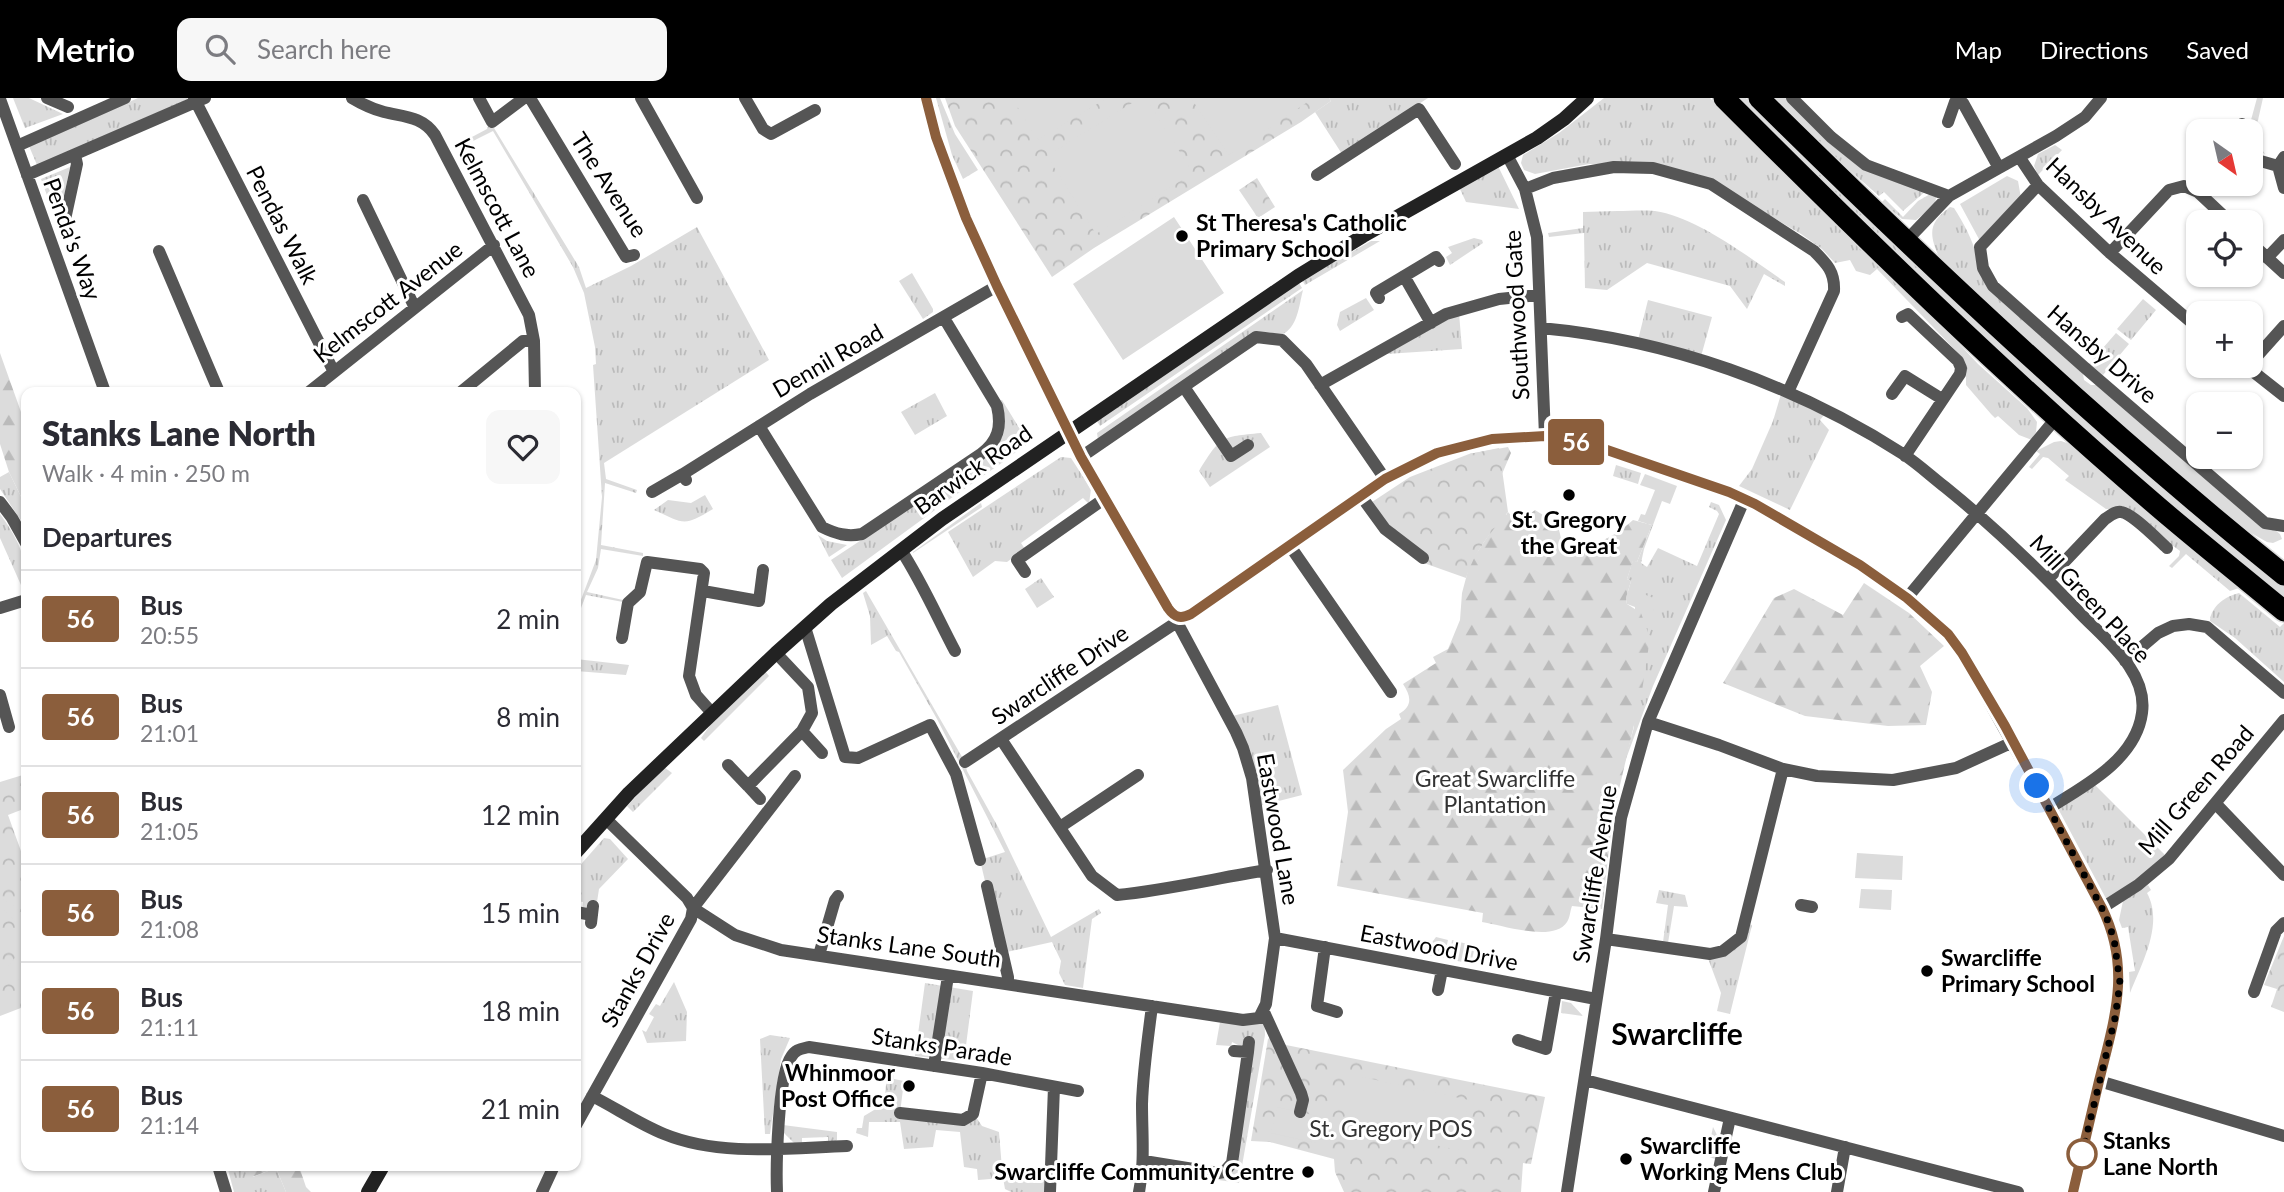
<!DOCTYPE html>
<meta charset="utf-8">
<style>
:root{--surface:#fff;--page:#f7f7f7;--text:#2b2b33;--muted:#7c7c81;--line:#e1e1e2;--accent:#000}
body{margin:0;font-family:Lato,sans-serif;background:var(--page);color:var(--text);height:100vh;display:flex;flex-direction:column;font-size:26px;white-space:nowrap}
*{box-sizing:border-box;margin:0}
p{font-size:23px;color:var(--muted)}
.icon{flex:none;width:38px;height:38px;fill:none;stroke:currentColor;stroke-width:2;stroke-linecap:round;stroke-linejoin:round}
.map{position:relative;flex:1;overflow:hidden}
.panel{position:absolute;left:21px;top:289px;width:560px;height:784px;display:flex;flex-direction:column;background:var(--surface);border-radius:14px;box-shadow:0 2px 5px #0004}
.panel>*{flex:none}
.badge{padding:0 14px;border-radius:5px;font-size:24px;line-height:46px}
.needle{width:46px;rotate:146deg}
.fabs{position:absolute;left:2186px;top:21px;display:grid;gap:14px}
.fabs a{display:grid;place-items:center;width:77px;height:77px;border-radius:14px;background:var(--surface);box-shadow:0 2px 5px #0004;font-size:35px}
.you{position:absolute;width:35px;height:35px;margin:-18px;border:5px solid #fff;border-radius:50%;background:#1a73e8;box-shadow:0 0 0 10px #1a73e833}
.map>.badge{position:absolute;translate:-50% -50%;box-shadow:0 0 0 4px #fff}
h2{padding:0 21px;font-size:26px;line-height:63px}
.round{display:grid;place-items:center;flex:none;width:74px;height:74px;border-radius:14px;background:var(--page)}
.headline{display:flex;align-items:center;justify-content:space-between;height:119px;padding:0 21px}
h1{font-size:33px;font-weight:800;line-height:52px}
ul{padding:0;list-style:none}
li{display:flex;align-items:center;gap:21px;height:98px;padding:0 21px;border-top:2px solid var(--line)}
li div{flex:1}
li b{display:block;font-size:26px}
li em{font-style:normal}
li .badge{min-width:77px;font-weight:700;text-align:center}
header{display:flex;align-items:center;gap:42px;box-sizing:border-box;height:98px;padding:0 35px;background:var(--accent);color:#fff}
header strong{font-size:33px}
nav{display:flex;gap:38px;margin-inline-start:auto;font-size:24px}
.search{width:490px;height:63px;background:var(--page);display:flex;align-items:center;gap:18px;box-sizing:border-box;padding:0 24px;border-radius:14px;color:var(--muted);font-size:26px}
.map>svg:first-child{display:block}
</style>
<header>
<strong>Metrio</strong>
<div class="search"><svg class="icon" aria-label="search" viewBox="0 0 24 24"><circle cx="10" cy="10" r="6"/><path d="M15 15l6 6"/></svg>Search here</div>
<nav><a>Map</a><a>Directions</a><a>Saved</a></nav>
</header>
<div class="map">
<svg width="2284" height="1094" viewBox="0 0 2284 1094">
<defs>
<pattern id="grass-tufts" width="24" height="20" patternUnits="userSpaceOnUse" patternTransform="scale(1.75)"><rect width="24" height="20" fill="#dcdcdc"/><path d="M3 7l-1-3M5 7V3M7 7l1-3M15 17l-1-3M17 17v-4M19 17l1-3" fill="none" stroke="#bbb"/></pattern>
<pattern id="forest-firs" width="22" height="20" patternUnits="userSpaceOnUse" patternTransform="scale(1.75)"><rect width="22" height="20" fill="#dcdcdc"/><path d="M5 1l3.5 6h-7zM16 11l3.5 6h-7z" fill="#bbb"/></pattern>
<pattern id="park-crowns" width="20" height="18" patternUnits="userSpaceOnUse" patternTransform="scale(1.75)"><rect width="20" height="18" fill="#dcdcdc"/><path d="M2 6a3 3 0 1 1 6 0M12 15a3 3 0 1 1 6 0" fill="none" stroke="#bbb"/></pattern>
</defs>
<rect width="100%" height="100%" fill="#fff"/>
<!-- grass -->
<path fill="url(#grass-tufts)" d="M13,0H29L63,16L25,30Z
M138,0H191L37,67L29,48Z
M936,0H940L955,36L978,72L963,81L952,57Z
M1329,0H1428L1342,56L1315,14L1331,3Z
M1604,0H1710L1924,208L1978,266L2027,310L2037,324L2036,334L2032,342L2019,337L1998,318L1995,320L1991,316L1966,287V271L1961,258L1877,171L1870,177L1856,173L1850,162L1835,165L1822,151L1801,136L1701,77L1648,66H1589L1535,76L1524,72L1521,65L1523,57L1559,35Z
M1733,0H1746L1900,148L2284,485V502L2015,272Z
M1767,0H1788L1829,41L1927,92L1903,113L1884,94L1879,98Z
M2257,0H2263L2254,40L2265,56L2252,50L2250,33H2248Z
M488,28L494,30L579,169L586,190L631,168L697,129L769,262L604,365L606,381L637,392L636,395L605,385L601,447L643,455V458L601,451L598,470L587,494L623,502V504L586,497L576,523V515L596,462L602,399L593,267L596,266L595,249L584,195L573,169L493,33L457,51L455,48L487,31Z
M2055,47L2062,52L2038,77L2034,68L2038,56Z
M1498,68L1519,111L1466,104L1459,89Z
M70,69L59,122H56L41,81Z
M2007,78L2018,83L2021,100L1980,143L1960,106Z
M1932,95L1936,99L1935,107L1916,122L1902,121L1882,104L1885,101L1903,119L1918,103Z
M1950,109L1954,110C1964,126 1975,145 1977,163L2083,276L2084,282L2091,287H2096L2280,436L2282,441L2273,445L2267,444L2228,422L2052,267L1939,159C1929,136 1928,125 1950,109Z
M1617,113C1629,113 1643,112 1655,113C1697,119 1750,160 1785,184V188L1764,176L1747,211L1730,188L1647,165L1607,192L1585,190L1584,135L1549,139L1548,135L1583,130V114Z
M1474,140L1482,142L1483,145L1450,167L1446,159L1452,155L1448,149Z
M1371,143H1380L1305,187L1302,182Z
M912,175L933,211V214L923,221L899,183Z
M1299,185L1302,190L1100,328L1097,323Z
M1303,192C1299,207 1298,230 1281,237L1269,234L1257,235L1098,342L1097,335Z
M1366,200L1374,212L1340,233L1337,227L1340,214Z
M2143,201L2156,212L2131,242L2117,231Z
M1648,202L1712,219L1700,262L1637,246Z
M1459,215L1462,251L1386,256Z
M2116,235L2129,246L2103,277L2089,266Z
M935,295L947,318L915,337L901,314Z
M1781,296L1824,317L1820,322L1829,332L1790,412L1739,388L1752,371L1773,323Z
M1002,302L1021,333L995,349L999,303Z
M1023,335L1029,345L1006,361L999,351Z
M1261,335L1270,349L1210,389L1199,373C1221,338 1220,339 1261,335Z
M2061,343L2073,347L2241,487L2239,490L2230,493L2186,456L2172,470L2169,468L2179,458L2180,453L2156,435L2115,411H2106L2065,382L2069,378L2048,360L2043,359L2032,371L2029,369L2040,356L2036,353L2054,344Z
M996,353L1003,364L937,410L933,403L936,393Z
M1061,359L1071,360L1091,391L1089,406L1083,400L1021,445L1025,451L1007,464L995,463L973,479L948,434Z
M1616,367L1641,375L1638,386L1613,378Z
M9,374L26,409V430L0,391V379Z
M1645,376L1677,388L1670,406L1662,403L1644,451L1641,465L1647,469L1658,450L1697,468L1719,416L1717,413L1709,409L1711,404L1719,407L1726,422L1653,588L1623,669L1634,629L1635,509L1627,506L1626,500L1631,483L1627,481L1633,462L1637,464L1652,427L1638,423L1641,416L1645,417L1655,392L1640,387Z
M705,397L713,411C683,429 685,426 654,412L668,402L691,405Z
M919,404L929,405L935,412L842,480L831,462Z
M981,405L982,409L913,455V454Z
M0,416C17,439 32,467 25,496L0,440Z
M818,437L827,443L847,447L829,459Z
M1041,480L1054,499L1037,510L1025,491Z
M866,493L965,664L967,673L998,729L1051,839L1099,811L1101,815L1092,821L1083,890L1065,887L1059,875L1061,863L1052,844L1002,855L980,762L1005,754L937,621L899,554L896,553L887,538L871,547L870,518L863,495Z
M2239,495L2280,529L2284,525V584L2235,540L2210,523C2211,508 2226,498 2239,495Z
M576,561L629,567L626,577L576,573Z
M765,573L769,578L704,643L701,640L716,619Z
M1278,607L1302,697L1256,709L1228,619Z
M664,669L672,675L633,714L627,708Z
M2091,683L2169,761L2102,810L2049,710Z
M604,740L610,741L628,761L599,791L597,804L582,813L583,804L576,803V772Z
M2148,787L2151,792L2147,795C2164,826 2142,865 2130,895L2129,874L2135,873L2128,829L2122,830L2119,822L2123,803Z
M1659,792L1685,797L1688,809L1674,808L1668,845L1663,844L1668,807L1656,805Z
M1745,825L1752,827L1730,916L1717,913L1721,895L1706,855L1723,853Z
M1436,839L1448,842L1444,860L1428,857L1430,847Z
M1452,842L1475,848L1471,866L1449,861Z
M674,884L687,914L686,943L647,945L642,932L646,934L654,919L649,916L656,906L660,908Z
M925,885L973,893L964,963L915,958Z
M1562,903L1571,905L1583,918L1561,915Z
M1264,914L1265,937L1239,1085L1144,1071V1063L1228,1071L1248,952L1232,944L1231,948L1216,947L1221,918Z
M770,937L790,940L781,961L770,1036H765L760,941Z
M888,968L894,969V981L904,983L900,1015L976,1019L982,1028L999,1034L1002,1071L1051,1069L1050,1094H1011L1005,1091L1003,1080L978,1082L977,1071L964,1069L960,1034L936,1032L933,1049L904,1051L900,1024H869L868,1039L856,1035L857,1030H862L864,1018L884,1006Z
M783,1027L837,1034V1042L828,1048V1039L802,1040V1048L794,1045L783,1034Z
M1713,1029L1718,1039L1715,1061L1707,1058Z
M227,1068H246L253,1079L276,1070L286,1094H234Z"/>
<!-- forest -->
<path fill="url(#forest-firs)" d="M0,255L26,328V409L9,374L0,346Z
M1508,349L1511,355L1499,383L1506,417L1508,414L1515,422H1522L1535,412C1543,417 1555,423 1559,432C1562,442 1560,446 1568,454C1594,448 1613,440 1633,422L1652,427L1637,464L1633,463L1627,481L1631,483L1626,500L1627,506L1641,515L1650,540L1642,593L1613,717L1602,811L1572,808C1570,813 1570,820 1567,824C1554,845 1502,827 1482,824L1483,815L1337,788L1348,714L1343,672L1386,631L1401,621L1399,616C1413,608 1411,598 1403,586L1436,565L1433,559L1448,551L1460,522L1462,495L1470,465L1490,435L1469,356Z
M1864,485L1909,515L1944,548L1920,568L1932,594L1926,627L1888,628L1805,618L1723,585L1774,500L1794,491L1843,517Z
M246,1068H299L306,1089L311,1094H286L276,1070L252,1079Z"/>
<!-- park -->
<path fill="url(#park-crowns)" d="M945,0H1329L1331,3L1301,24L1094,150L1052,179L955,28Z
M1257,80L1275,109L1258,120L1239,92Z
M1499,350L1508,414C1491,434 1474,454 1466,480L1421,464L1389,428L1372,404L1410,379L1469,356Z
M26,676V710L8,717L26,767V908L0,918V684Z
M2284,838V914L2271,909L2277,891L2264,887Z
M1271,939L1286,947L1545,999L1531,1066L1523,1065L1521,1094H1344L1335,1074L1334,1061L1270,1044L1251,1043L1268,941Z"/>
<!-- garden -->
<path fill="#dcdcdc" d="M1012,0H1107L1038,42Z
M1140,0H1146L1193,75L1096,136L1047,58Z
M1191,0H1303L1306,5L1229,57Z
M1174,119L1224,195L1123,262L1073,186Z
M1641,495L1661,503L1656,513L1637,505Z
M1857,755L1903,758L1902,782L1855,780Z
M1861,791L1892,792L1891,812L1859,810Z
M0,800C22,810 26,819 26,842C26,851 27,858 23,865H26V879L0,887V874C27,859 26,825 0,810Z
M1353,977L1469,1002L1458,1052L1343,1027Z
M1277,1009L1322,1019L1316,1045L1271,1035Z"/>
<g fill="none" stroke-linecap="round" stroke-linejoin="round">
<!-- highway casing -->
<g stroke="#dbdbdb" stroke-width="24">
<path id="highway" d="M1724,0C1864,140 2006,279 2157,408C2199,444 2242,478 2284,513
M1759,0C1927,166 2100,329 2284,477"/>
</g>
<!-- street -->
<path stroke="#555" stroke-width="12" d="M47,0L68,9
M194,0L334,274
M352,0C362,6 373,11 384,14C404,19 422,18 435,37L529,217L534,243L535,294
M479,0L492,24L524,0
M530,0L626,159L634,157
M641,0L697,100
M745,0L763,31L771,36L815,12
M1792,0L1831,39L1866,67L1949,98
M0,1L105,294
M1948,24L1955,4L1963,5L1999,70
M2242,26V33
M17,48L125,0
M1507,57L1525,91L1537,139L1545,338
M2284,59L2278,68L2284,90
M2020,60L2038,87L2110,155L2198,230
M2250,60L2278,68
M27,77L205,0
M1317,77L1419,11L1455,66
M2038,87L1980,149L1983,170L1993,188L2084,269L2265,425L2284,428
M1525,91L1553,80L1614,69L1653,70L1711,86L1814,153C1827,166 1835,174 1834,193L1788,294
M363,102L414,208
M64,126L77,66L75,57
M1907,142L1949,98L2056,38L2085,19L2101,0
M2250,144L2284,175
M159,153L219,294
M2110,155L2169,92L2184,88L2198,94L2230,124
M2267,160L2284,142
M1404,178L1431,225
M1379,200L1376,195L1436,159L1439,163
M1902,219L1908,216L1958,263L1961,270L1960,276L1905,358
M1541,230C1669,242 1794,286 1903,356C1918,366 1931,378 1945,389C1992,427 2035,468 2077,512C2103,540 2148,572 2142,615C2136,661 2085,688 2049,710
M2250,266L2284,228
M2246,268L2284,298
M1320,287L1446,216L1499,201L1539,197
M1184,289L1231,358L1248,347
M309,294L494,147
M461,294L523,243H534
M1892,296L1905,278L1942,301
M759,328L822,429C836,436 847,439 862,436L981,356C998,343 1002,329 997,308L944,220
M1081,359L1256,239L1282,242L1306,266L1385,381
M686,382L683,376L810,296L997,188
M652,394L683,376
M1361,398L1385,431L1423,460
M0,404L12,420L26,445
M1290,448L1391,594
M901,452C922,484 937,519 955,553
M1025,474L1017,462L1104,401
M2048,481L2105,421C2110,418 2115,413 2121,414C2132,415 2158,442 2167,450
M703,493L759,503L763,472
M1907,500L2057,319
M0,510L26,502
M1176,519L1182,520L1191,516L1385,381L1446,352L1492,341L1545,338L1607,352L1729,394L1755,406L1860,467L1907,500L1948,536L1962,555L2062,735L2102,810L2114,841L2119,868L2118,902L2073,1094
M805,529L845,659L858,660L930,627L956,676L980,762
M622,540L628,505L640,494L647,464L700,471L704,475L689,578L696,597L712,615
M2125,563L2158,535L2173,528L2189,526L2207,529L2284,595
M0,597L9,629
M1648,624L1719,647L1783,671L1817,678L1893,682L1956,670L2013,644
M802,633L822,655
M1001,641L1092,778L1117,797C1167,792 1217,780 1267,772
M965,664L1177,524
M728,667L748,688L802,633L812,615L808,589L776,555
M748,688L760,701
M2216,706L2284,777
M606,721L687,800L693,810L735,837L781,852L1243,922L1259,920L1266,906L1275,840L1252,680L1243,650L1236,634L1177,524L1176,519L1168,510L1081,359L997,188L966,120L936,39L926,0
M1060,729L1138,677
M987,788L1008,879V885
M1801,807L1812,809
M693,810L795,678
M2102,810L2138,787L2169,761L2284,622
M576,814L592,817
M591,825L593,808
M1275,840L1596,901
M1606,841L1710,856L1723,853L1741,839L1783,671
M1325,849L1317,908L1337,914
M819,857L835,802L838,798
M1438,892L1442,872
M2254,894L2276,833L2284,825
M1264,914L1301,995L1303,1002L1300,1014
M1518,942L1546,951L1556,894
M1234,953L1248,954L1249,944
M934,968L948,878
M1585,982L2018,1094
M2099,983L2284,1038
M592,998C616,1010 639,1026 664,1036C720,1059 788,1050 847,1048
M900,1015L963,1022L973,1016L982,975
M576,1027L691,821L693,810
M1144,1063L1218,1075L1224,1074L1232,1065L1248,954
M218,1068L226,1094
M542,1094L554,1068
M777,1094C776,1069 778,977 791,959C796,951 801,951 809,949L982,975L1078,993
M1050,1094L1054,989
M1139,1094C1145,1064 1142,1037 1142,1006C1143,973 1148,940 1152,908
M1567,1094L1606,841L1621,720L1648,624L1745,400
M1714,1094L1730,1020
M1837,1094L1845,1049"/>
<!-- secondary -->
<path stroke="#222" stroke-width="14" d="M576,754L629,695L776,555L831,506L942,421L1298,178L1363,138L1537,40L1564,21L1587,0
M368,1094L383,1068"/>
<!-- highway -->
<use href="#highway" stroke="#000" stroke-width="21"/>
</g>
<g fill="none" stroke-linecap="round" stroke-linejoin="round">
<!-- line casing -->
<g stroke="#fff" stroke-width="16">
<path id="line" d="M926,0L936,39L966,120L997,188L1081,359L1168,510C1175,520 1181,521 1191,516L1385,381L1437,355L1492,341L1545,338L1607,352L1729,394L1755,406L1860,467L1907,500L1948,536L1962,555L2005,628L2102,810C2132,871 2114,922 2099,983C2090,1020 2082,1057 2073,1094"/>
</g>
<!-- line -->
<use href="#line" stroke="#8b5e3c" stroke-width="10"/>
<!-- walk -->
<path stroke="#000" stroke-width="7" stroke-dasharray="0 12.6" d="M2037,688L2106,818L2114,841L2120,885L2115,920L2082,1056"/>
</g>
<!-- markers -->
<g fill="#000" stroke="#fff" stroke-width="2.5">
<circle cx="1182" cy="138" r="7"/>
<circle cx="1569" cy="397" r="7"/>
<circle cx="1927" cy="873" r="7"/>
<circle cx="909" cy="988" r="7"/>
<circle cx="1626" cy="1061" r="7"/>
<circle cx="1308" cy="1074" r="7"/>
</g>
<circle fill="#fff" stroke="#8b5e3c" stroke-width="3.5" cx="2082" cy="1056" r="14"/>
<g text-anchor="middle" stroke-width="6" stroke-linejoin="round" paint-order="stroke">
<!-- street labels -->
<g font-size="23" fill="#000" stroke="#fff">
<text transform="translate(609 87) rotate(57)" y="8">The Avenue</text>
<text transform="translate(497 110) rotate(62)" y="8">Kelmscott Lane</text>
<text transform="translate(2106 118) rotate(44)" y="8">Hansby Avenue</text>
<text transform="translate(282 127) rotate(63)" y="8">Pendas Walk</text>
<text transform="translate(72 141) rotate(70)" y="8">Penda's Way</text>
<text transform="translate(388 204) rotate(-38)" y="8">Kelmscott Avenue</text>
<text transform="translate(1517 217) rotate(-93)" y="8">Southwood Gate</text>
<text transform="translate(2102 256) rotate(41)" y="8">Hansby Drive</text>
<text transform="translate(828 263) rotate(-30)" y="8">Dennil Road</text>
<text transform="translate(973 372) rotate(-35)" y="8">Barwick Road</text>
<text transform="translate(2090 501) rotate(47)" y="8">Mill Green Place</text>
<text transform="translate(1060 577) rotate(-34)" y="8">Swarcliffe Drive</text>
<text transform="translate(2196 692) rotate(-49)" y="8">Mill Green Road</text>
<text transform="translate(1278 731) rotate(80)" y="8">Eastwood Lane</text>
<text transform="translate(1595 776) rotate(-81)" y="8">Swarcliffe Avenue</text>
<text transform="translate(909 849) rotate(8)" y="8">Stanks Lane South</text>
<text transform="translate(1439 850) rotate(11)" y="8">Eastwood Drive</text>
<text transform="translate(638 872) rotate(-61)" y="8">Stanks Drive</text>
<text transform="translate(942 949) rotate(9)" y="8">Stanks Parade</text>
</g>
<!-- poi labels -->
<g font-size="23" font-weight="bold" fill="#000" stroke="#fff" text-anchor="start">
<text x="1196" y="133">St Theresa's Catholic<tspan x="1196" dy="26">Primary School</tspan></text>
<text x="1569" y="430" text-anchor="middle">St. Gregory<tspan x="1569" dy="26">the Great</tspan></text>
<text x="1941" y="868">Swarcliffe<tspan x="1941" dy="26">Primary School</tspan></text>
<text x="895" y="983" text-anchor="end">Whinmoor<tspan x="895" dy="26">Post Office</tspan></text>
<text x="1640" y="1056">Swarcliffe<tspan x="1640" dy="26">Working Mens Club</tspan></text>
<text x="1294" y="1082" text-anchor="end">Swarcliffe Community Centre</text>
</g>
<!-- park labels -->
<g font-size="23" fill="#333" stroke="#fff">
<text x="1495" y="689">Great Swarcliffe<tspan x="1495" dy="26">Plantation</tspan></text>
<text x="1391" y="1039">St. Gregory POS</text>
</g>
<!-- stop labels -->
<g font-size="23" font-weight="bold" fill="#000" stroke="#fff" text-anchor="start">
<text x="2103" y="1051">Stanks<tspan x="2103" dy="26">Lane North</tspan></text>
</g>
<!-- district labels -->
<g font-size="30" font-weight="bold" fill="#000" stroke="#fff">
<text x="1677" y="947">Swarcliffe</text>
</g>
</g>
</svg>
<div class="fabs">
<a><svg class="needle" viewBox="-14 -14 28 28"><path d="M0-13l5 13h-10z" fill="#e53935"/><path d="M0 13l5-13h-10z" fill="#7c7c81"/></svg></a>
<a><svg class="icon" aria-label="locate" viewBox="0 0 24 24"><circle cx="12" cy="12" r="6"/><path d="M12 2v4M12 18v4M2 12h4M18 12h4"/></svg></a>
<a>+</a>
<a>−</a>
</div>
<div class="you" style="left:2037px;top:688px"></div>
<b class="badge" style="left:1576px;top:344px;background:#8b5e3c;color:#fff">56</b>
<section class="panel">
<div class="headline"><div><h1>Stanks Lane North</h1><p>Walk · 4 min · 250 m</p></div><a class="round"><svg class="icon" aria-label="heart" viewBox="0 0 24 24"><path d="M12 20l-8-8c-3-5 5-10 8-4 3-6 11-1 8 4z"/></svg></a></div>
<h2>Departures</h2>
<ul>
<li><span class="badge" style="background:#8b5e3c;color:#fff">56</span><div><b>Bus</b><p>20:55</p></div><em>2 min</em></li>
<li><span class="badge" style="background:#8b5e3c;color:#fff">56</span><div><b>Bus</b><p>21:01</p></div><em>8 min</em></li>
<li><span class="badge" style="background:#8b5e3c;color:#fff">56</span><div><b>Bus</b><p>21:05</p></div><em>12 min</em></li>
<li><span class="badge" style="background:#8b5e3c;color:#fff">56</span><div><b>Bus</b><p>21:08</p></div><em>15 min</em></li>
<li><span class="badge" style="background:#8b5e3c;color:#fff">56</span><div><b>Bus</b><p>21:11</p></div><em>18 min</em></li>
<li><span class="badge" style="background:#8b5e3c;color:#fff">56</span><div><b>Bus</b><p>21:14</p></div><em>21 min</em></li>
</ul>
</section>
</div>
